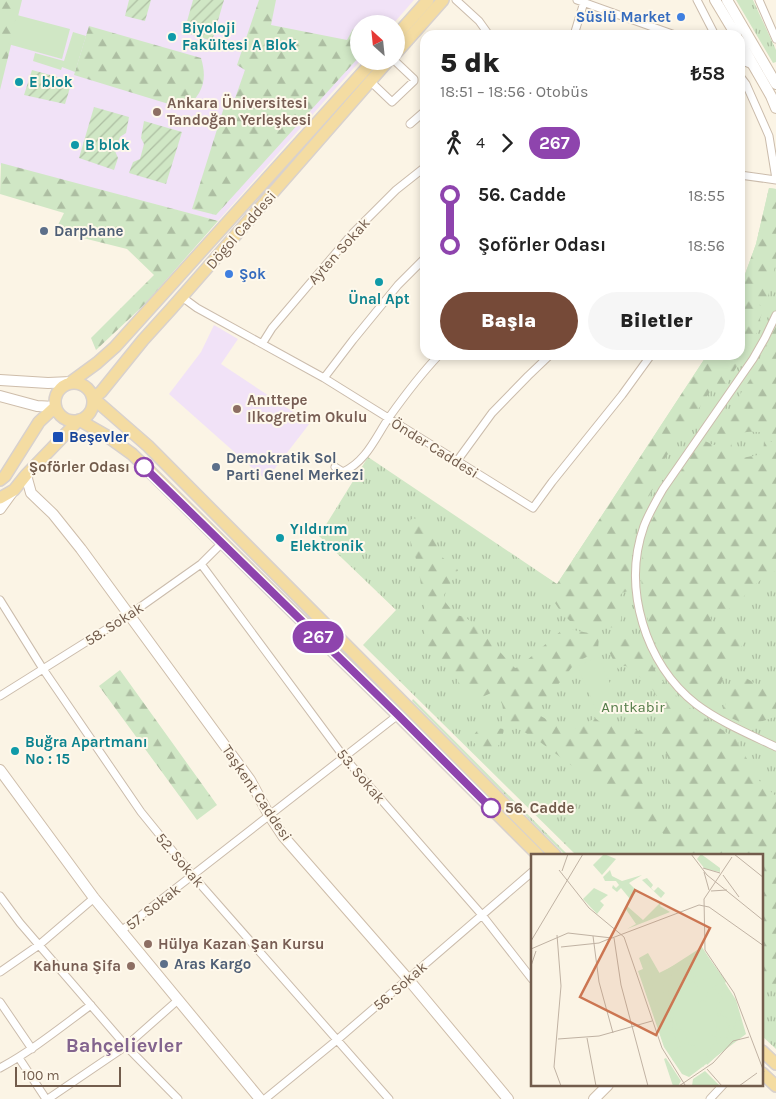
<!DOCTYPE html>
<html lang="tr">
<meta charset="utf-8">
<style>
:root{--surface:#fff;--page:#f6f6f6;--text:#222;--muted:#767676;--accent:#764a38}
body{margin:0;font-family:Karla,sans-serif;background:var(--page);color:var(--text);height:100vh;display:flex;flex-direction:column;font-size:19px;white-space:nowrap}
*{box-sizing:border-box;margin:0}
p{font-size:16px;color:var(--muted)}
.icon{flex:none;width:28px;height:28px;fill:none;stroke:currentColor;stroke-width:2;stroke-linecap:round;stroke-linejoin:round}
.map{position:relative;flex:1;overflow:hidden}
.sheet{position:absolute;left:420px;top:30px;width:325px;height:330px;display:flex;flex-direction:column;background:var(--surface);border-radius:15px;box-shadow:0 2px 8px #0003}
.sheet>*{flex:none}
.badge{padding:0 10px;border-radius:16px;font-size:18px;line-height:32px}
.needle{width:32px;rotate:333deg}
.tools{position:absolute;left:350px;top:15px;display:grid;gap:10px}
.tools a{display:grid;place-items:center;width:55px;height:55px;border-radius:50%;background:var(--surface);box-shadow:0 2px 8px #0003;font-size:25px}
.scale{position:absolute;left:15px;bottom:12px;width:106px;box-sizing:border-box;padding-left:5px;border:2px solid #725c4c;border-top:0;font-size:14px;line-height:18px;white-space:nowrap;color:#725c4c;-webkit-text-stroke:4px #fef8eb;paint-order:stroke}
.map>.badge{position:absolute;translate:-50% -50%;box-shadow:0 0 0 2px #fff}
.legs{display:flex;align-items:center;gap:8px;height:55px;padding:0 20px;font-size:16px}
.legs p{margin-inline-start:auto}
.head{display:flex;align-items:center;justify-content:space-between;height:85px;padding:0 20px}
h1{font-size:28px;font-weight:800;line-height:38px}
.primary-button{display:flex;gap:10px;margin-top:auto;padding:10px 20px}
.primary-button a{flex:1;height:58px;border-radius:30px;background:var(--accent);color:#fff;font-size:20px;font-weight:800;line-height:58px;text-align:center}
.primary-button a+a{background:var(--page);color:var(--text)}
ul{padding:0 20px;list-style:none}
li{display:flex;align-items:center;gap:18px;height:50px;font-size:19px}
li i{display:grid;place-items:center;width:8px;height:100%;margin:0 6px;background:currentColor}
li i::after{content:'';width:12px;height:12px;margin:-6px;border:4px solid;border-radius:50%;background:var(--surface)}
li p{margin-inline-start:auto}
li:first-child i{background:linear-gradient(#0000 50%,currentColor 0)}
li:last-child i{background:linear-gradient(currentColor 50%,#0000 0)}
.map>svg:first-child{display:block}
</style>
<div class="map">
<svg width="776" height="1099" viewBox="0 0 776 1099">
<defs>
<pattern id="grass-tufts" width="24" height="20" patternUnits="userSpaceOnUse" patternTransform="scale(1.25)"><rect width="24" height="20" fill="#d0e7c5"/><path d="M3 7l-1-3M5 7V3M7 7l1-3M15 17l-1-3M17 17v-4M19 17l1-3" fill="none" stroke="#adbea2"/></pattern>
<pattern id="forest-firs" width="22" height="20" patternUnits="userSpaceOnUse" patternTransform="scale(1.25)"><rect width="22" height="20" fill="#d0e7c5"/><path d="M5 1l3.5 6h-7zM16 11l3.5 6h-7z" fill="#adbea2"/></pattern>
<pattern id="garden-furrows" width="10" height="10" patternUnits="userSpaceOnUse" patternTransform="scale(1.25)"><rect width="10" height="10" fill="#d0e7c5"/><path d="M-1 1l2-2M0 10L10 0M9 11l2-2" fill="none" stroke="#adbea2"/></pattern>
</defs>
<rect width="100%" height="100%" fill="#fbf4e5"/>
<!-- education -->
<path fill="#f1e2f7" d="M0,0H414L393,24H359V61H360L218,221L1,164L0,166Z
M214,325L238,339L221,364L310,423L266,480L169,394L201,352Z"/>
<!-- grass -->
<path fill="url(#grass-tufts)" d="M736,0H753L776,50V62L773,63Z
M769,188L776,189V1049L762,1036V855H576L363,645L396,610L319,536L368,457L557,584L707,355H740V288L756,244Z
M413,699L568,855H565L412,701Z"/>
<!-- forest -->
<path fill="url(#forest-firs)" d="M0,0H22L0,90Z
M259,0H276L271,25L347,40L353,29L359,31V57L216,215L192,209L225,104H233L245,70L237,65Z
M89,26L201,58C208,81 202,94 185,109L74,75Z
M1,163L200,216L218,221L145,304L96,350L91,338L154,275L127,249L55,231L64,213L0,194Z
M769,188L776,189V262L767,301L760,298L757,304L764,307L760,319L761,326L724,388L719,384L714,386L653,476L652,478L656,483C650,495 642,508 637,522C630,544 629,568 629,591L624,592L620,595L622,629L570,621L561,612L539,579L541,574L557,584L707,355H740V288L756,244Z
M776,325V435C767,433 757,431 747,432C733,434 721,442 707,433L715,423L723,420L765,357L764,349Z
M703,440L713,445L731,443L733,450L742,458L763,454L764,441L776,442V571C760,575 746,597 732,607C726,612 717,614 710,617L715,626L739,629L747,639L734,656L728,665L714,703L710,705C655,674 629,593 647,534C654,511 668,491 681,471C688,461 694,448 703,440Z
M413,518L416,519L430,526L433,530L437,546L442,557L458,570L444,595V598L446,603L454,613L456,615L465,617L474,624L515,668L519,667L562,630L568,629L599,635L598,651L575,663L566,675L535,712C541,717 565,730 572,729C580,728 588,722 595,718L600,722L644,732C648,742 640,763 641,776C644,793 653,810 659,825L672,819L673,817L668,794V758L663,745L655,732L659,717L666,712L650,685L626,666H623L618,669L607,648L606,636L638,641L641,642L656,672L661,679L683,703L691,709L736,739L758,779L763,785L776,796V989L762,979V855H677L662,832L649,840L637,819L629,810L622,805L603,789L536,739L519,729L502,725C504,711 505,699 491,693L471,702L453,673L425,644L424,604L418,566L406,526L407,523Z
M120,670L217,805L197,820L99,686Z
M737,673C749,679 762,691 776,686V716C757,725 741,726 723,713V711Z
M479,726L504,729C502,740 499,751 486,753L472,741V737L477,731Z"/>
<!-- garden -->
<path fill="url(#garden-furrows)" d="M129,0H151L145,21L125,16Z
M193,0H224L212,41L184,32Z
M32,70L72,81L65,104L24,95Z
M94,107L129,117L126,133L120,137L115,151L118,158L114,170L79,158Z
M144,121L182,132L166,184L129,173L133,162L140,159L144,144L141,138Z"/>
<!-- pitch -->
<path fill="#d0e7c5" d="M17,15L70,29L62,59L8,44Z
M73,32L86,36L75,72L62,67L61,70L33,61L35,53L64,61Z
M599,657L617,700L596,709L577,666Z"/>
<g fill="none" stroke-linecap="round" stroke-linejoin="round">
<!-- street casing -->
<g stroke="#cbbcac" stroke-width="9">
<path id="street" d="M456,0L479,21L489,35
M577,0L675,35
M697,0L715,35
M759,0L776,39
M574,35L584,2
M740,60L755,66
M740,76L746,84L769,136L776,179
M370,81L392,102L414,81V79L395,61
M410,124L425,111
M740,175L776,180
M182,297L197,308L324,378L533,508L552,482L622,395L651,355
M776,315L765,338L753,359L663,489C656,501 649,513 644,526C622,588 645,664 696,704C720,722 749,734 776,747
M262,344L272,328L352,234L396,190L425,167
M324,378L353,340L398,285L425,258
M457,461L492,413L528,376L550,355
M335,467L343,472C367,461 376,436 390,416C405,395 421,374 439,355
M201,564L344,757L482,915L532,979
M0,600L43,669L141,812L193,876L389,1099
M0,696L129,615L201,564L222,543
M0,896L20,923L126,1046L178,1099
M121,931L398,715
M0,972L39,945L94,898
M0,1002L32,1049
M19,1058L46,1099
M0,1068C33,1050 61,1027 91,1005
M48,1099L126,1046L178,1000
M265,1099L337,1040L532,872
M710,1099L723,1085"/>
</g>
<!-- secondary casing -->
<g stroke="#cebdaa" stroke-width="12">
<path id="secondary" d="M715,0L736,35
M727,0L776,84
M740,42L771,96L776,108
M0,380L48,383L71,382
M0,396L37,406L55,407
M26,475L31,493L53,514L81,549L250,780L269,815L283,836L408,979L508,1099
M0,509L13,491
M0,770L94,898L260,1099
M594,1099L608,1085"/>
</g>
<!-- primary casing -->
<g stroke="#d8d1cd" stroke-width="14">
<path id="primary" d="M396,36L428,0
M396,53L443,0
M71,382L97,363L115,347L373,61
M55 402a19 19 0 1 1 38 0a19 19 0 1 1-38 0Z
M93,398L148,446L555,855
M93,398L101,392L143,340L172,308L388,61
M79,420L107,436L132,454L398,715L538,855
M0,480L5,476L39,422L55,407
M0,498L14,490L26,475L79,420
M762,1051L776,1064
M762,1073L776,1086"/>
</g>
<!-- street -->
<use href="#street" stroke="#fff" stroke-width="7"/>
<!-- secondary -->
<use href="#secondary" stroke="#fff" stroke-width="10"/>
<!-- primary -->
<use href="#primary" stroke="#f4dca2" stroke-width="11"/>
</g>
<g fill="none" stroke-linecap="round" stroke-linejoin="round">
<!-- line-1 casing -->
<g stroke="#fff" stroke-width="11">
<path id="line-1" d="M144,467L398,715L491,808"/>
</g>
<!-- line-1 -->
<use href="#line-1" stroke="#8e44ad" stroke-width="8"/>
</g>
<!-- markers -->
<g fill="#3f7fe0" stroke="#fef8eb" stroke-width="2">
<circle cx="681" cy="17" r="5"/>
<circle cx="229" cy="274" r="5"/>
</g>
<g fill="#0f9aa8" stroke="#fef8eb" stroke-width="2">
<circle cx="172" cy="37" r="5"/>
<circle cx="19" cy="82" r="5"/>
<circle cx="75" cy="145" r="5"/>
<circle cx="379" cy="282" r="5"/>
<circle cx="280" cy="538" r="5"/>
<circle cx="15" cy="751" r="5"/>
</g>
<g fill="#8d6e63" stroke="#fef8eb" stroke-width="2">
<circle cx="157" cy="112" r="5"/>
<circle cx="237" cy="409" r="5"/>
<circle cx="148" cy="944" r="5"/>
<circle cx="131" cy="966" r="5"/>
</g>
<g fill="#5c6f8a" stroke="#fef8eb" stroke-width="2">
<circle cx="44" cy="231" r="5"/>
<circle cx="216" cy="467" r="5"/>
<circle cx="164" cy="964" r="5"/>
</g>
<rect fill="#1a4fb4" stroke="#fef8eb" stroke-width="2" x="52" y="431" width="12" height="12" rx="2.5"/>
<g fill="#fff" stroke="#8e44ad" stroke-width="2.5">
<circle cx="144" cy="467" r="9"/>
<circle cx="491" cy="808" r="9"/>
</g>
<g text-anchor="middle" stroke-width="4" stroke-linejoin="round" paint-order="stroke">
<!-- shop labels -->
<g font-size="15" font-weight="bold" fill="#366cbe" stroke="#fef8eb" text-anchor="end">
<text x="671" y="22">Süslü Market</text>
<text x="239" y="279" text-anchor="start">Şok</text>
</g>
<!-- culture labels -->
<g font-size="15" font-weight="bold" fill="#0d838f" stroke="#fef8eb" text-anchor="start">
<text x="182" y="33">Biyoloji<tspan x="182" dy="17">Fakültesi A Blok</tspan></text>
<text x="29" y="87">E blok</text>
<text x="85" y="150">B blok</text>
<text x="379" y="304" text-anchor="middle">Ünal Apt</text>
<text x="290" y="534">Yıldırım<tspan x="290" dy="17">Elektronik</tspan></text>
<text x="25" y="747">Buğra Apartmanı<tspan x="25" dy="17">No : 15</tspan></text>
</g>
<!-- education labels -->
<g font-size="15" font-weight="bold" fill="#785e54" stroke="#fef8eb" text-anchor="start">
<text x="167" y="108">Ankara Üniversitesi<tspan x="167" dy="17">Tandoğan Yerleşkesi</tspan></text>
<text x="247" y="405">Anıttepe<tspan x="247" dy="17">Ilkogretim Okulu</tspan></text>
<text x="158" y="949">Hülya Kazan Şan Kursu</text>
<text x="121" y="971" text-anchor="end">Kahuna Şifa</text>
</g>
<!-- street labels -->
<g font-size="15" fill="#725c4c" stroke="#fef8eb">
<text transform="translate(241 230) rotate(-49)" y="5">Dögol Caddesi</text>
<text transform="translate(339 251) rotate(-48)" y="5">Ayten Sokak</text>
<text transform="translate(435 448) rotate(32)" y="5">Önder Caddesi</text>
<text transform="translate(114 624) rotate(-33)" y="5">58. Sokak</text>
<text transform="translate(361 776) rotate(50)" y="5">53. Sokak</text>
<text transform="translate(257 793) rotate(56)" y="5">Taşkent Caddesi</text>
<text transform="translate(180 860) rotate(50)" y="5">52. Sokak</text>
<text transform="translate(153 907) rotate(-38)" y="5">57. Sokak</text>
<text transform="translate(400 986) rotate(-41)" y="5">56. Sokak</text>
</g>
<!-- service labels -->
<g font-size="15" font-weight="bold" fill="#4e5e75" stroke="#fef8eb" text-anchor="start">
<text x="54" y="236">Darphane</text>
<text x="226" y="463">Demokratik Sol<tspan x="226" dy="17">Parti Genel Merkezi</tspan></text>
<text x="174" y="969">Aras Kargo</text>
</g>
<!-- transit labels -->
<g font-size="15" font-weight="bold" fill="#164399" stroke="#fef8eb" text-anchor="start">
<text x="69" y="442">Beşevler</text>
</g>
<!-- stop labels -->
<g font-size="15" font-weight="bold" fill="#725c4c" stroke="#fef8eb" text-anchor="end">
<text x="130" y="472">Şoförler Odası</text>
<text x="505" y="813" text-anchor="start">56. Cadde</text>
</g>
<!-- park labels -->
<g font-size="15" fill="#547c48" stroke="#fef8eb">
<text x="633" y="712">Anıtkabir</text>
</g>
<!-- district labels -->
<g font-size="20" font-weight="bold" fill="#83648e" stroke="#fef8eb">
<text x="124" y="1052">Bahçelievler</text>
</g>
</g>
<!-- overview -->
<g transform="translate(531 854)">
<rect width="232" height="232" fill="#fbf4e5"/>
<path d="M170,0L189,14V18L174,15L166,5ZM171,93L205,146L215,180L158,223L151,220L133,193L107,117L112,115L108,104L117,99L129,120ZM135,204L150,227L147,232H142L133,205Z" fill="#d0e7c5"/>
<path d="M79,16L81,22L91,27L111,21L98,29L106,37L99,45L90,34L86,38L81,34L82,31L85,34L88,31L85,27H74L72,23ZM116,24L122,31L120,34L123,37L127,33L134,39L130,44L111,26ZM63,34L77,41L69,47L73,51L66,60L52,45ZM131,47L129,52L139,58L96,75L105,70L94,54L96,52L112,66ZM170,93L162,105L144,114L133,128L129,124L128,119L156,105ZM175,100L195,127L191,137L200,142L197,152L201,148L214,178L201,187L197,185L200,182L193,180L189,184L187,180L189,173L194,172L197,178L198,171L201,182L206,165L202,174L196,169L195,163L189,161L191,156L187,157V150L192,145L184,135L180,136L187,142L185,156L189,167L185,183L180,181H185L186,170L177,158L174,146L178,135L185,132L189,127H184L186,130L180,134H171L180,124L171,126L168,121L166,132L162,123L165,122L166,121L162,122L151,113ZM118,107L121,126L131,127L121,132L130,139L127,149L133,138L131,128L139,145L140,168L130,174L122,157L129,160L134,158L128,156L119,134L113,131L118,129L113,120ZM150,113L160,120V129L154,135L151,130L143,131L145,135L138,140L137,124ZM162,127L174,141L173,146L167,148L170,155L153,138ZM142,162L146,171L143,175L152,176L158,190L145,186L141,174L133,175L139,172L141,174ZM197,183L191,197L176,211L173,203L177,205L175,200L183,190H187L185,184ZM145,187L164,192L173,213L167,208L162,215L148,213L141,205H147L140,197H143L148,207L157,209L161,202L150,194L147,197L145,194L150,192Z" fill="#d0e7c5"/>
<path d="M73,0L85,5L71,21L62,11Z" fill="#d0e7c5"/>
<path d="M174,217L189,232H161L162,225Z" fill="#d0e7c5"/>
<path fill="none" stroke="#c0b2a3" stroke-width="1" d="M160,0L176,21L233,67M203,0L233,24M172,14L189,19M28,16L58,54L93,83L131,194L154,231M31,17L37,0M173,18L178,36M192,21L208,43M180,37L196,36M26,81L30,132L23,213L30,232M62,82L68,128L82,179M83,84L90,131L117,232M0,87L52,0M30,93L68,89L80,84M0,95L37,79L81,84L168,51L178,53L233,92M174,96L203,139L233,218M174,96L173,45L201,3M0,112L5,97M56,184L65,232M27,185L68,182L121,167M176,215L191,232M148,232L182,209L202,187L218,183M208,232L226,219"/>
<path fill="#cc7652" fill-opacity="0.15" stroke="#cc7652" stroke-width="2.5" d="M104,36L179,74L125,181L49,143Z"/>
<rect width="232" height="232" fill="none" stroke="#725c4c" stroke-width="2.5"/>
</g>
</svg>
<div class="tools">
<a><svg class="needle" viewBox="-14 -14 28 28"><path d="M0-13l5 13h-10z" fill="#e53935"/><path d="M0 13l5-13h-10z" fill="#767676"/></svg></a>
</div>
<div class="scale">100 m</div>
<b class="badge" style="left:318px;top:637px;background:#8e44ad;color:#fff">267</b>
<section class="sheet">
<div class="head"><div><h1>5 dk</h1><p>18:51 – 18:56 · Otobüs</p></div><b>₺58</b></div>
<div class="legs"><svg class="icon" aria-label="walk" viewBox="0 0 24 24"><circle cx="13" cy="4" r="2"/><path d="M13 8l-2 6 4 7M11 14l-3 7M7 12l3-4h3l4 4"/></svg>4<svg class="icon" aria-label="forward" viewBox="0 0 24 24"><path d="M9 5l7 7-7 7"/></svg><b class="badge" style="background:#8e44ad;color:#fff">267</b></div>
<ul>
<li><i style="color:#8e44ad"></i><b>56. Cadde</b><p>18:55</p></li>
<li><i style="color:#8e44ad"></i><b>Şoförler Odası</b><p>18:56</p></li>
</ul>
<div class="primary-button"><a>Başla</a><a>Biletler</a></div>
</section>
</div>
